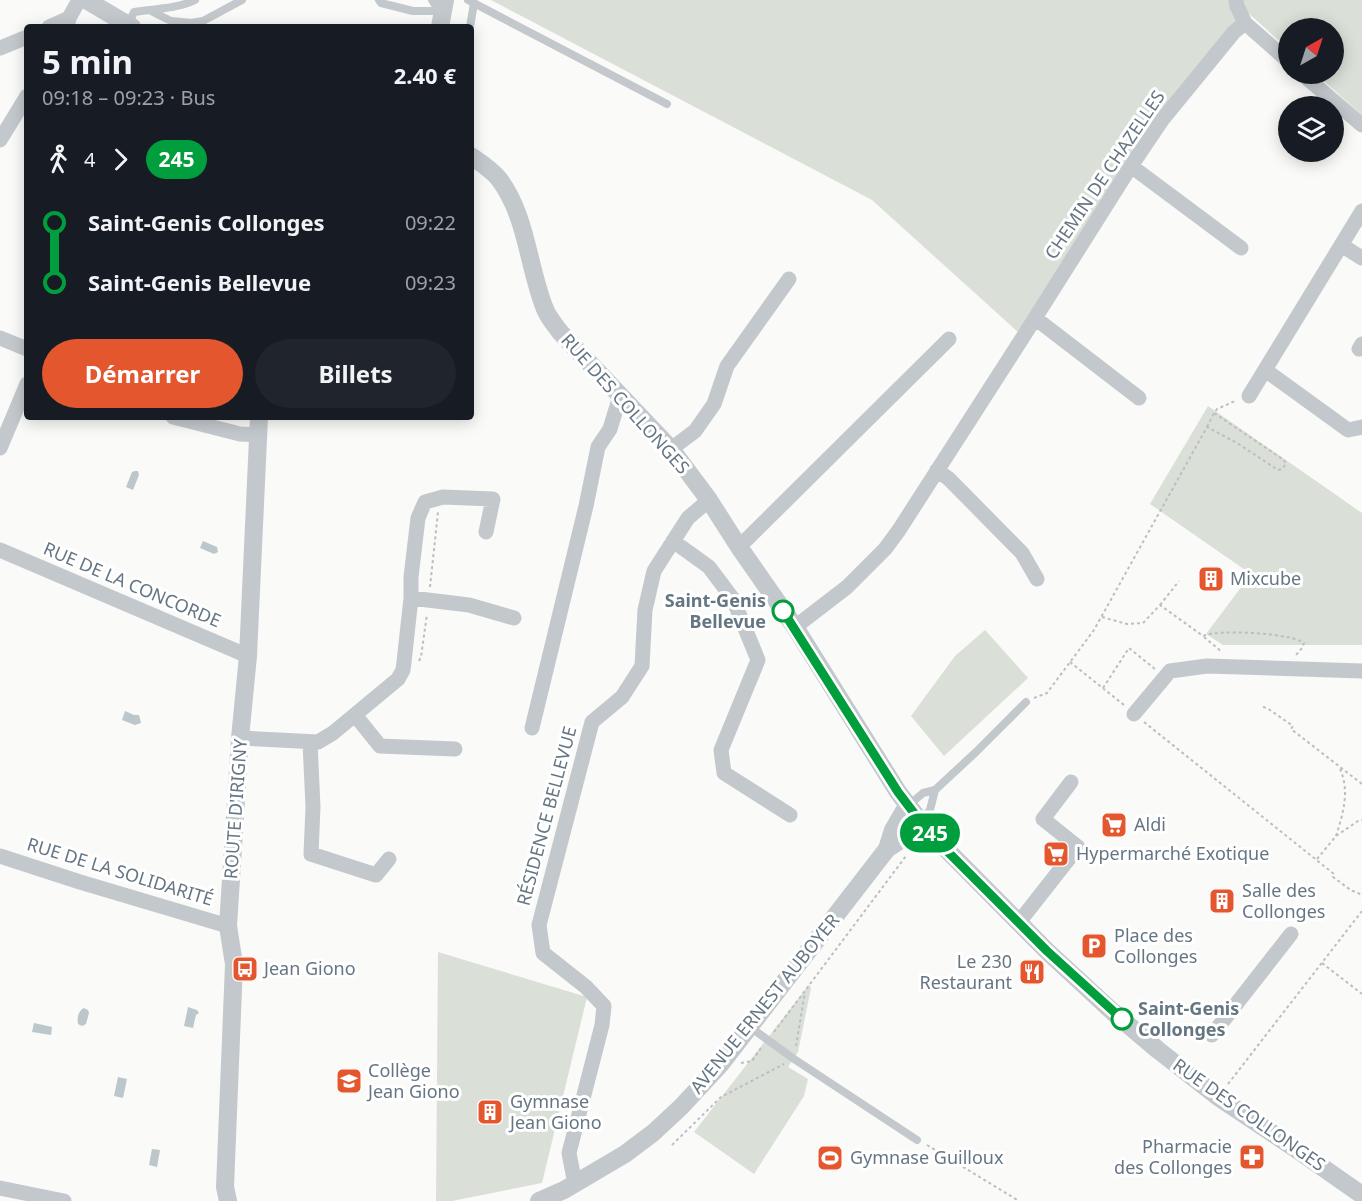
<!DOCTYPE html>
<html lang="fr">
<meta charset="utf-8">
<style>
:root{--surface:#171b24;--page:#20242c;--text:#f1f3f6;--muted:#9ea1a6;--accent:#e4572e}
body{margin:0;font-family:"Noto Sans",sans-serif;background:var(--page);color:var(--text);height:100vh;display:flex;flex-direction:column;font-size:22px;white-space:nowrap}
*{box-sizing:border-box;margin:0}
p{font-size:20px;color:var(--muted)}
.icon{flex:none;width:33px;height:33px;fill:none;stroke:currentColor;stroke-width:2;stroke-linecap:round;stroke-linejoin:round}
.map{position:relative;flex:1;overflow:hidden}
.panel{position:absolute;left:24px;top:24px;width:450px;height:396px;display:flex;flex-direction:column;background:var(--surface);border-radius:6px;box-shadow:0 3px 15px #0003}
.panel>*{flex:none}
.badge{padding:0 12px;border-radius:20px;font-size:21px;line-height:39px}
.needle{width:39px;rotate:39deg}
.buttons{position:absolute;left:1278px;top:18px;display:grid;gap:12px}
.buttons a{display:grid;place-items:center;width:66px;height:66px;border-radius:50%;background:var(--surface);box-shadow:0 3px 15px #0003;font-size:30px}
.map>.badge{position:absolute;translate:-50% -50%;box-shadow:0 0 0 3px #fff}
.legs{display:flex;align-items:center;gap:9px;height:66px;padding:0 18px;font-size:20px}
.legs p{margin-inline-start:auto}
.overview{display:flex;align-items:center;justify-content:space-between;height:102px;padding:0 18px}
h1{font-size:33px;font-weight:700;line-height:45px}
.button{display:flex;gap:12px;margin-top:auto;padding:12px 18px}
.button a{flex:1;height:69px;border-radius:36px;background:var(--accent);color:#fff;font-size:24px;font-weight:700;line-height:69px;text-align:center}
.button a+a{background:var(--page);color:var(--text)}
ul{padding:0 18px;list-style:none}
li{display:flex;align-items:center;gap:21px;height:60px;font-size:22px}
li i{display:grid;place-items:center;width:9px;height:100%;margin:0 8px;background:currentColor}
li i::after{content:'';width:15px;height:15px;margin:-8px;border:4px solid;border-radius:50%;background:var(--surface)}
li p{margin-inline-start:auto}
li:first-child i{background:linear-gradient(#0000 50%,currentColor 0)}
li:last-child i{background:linear-gradient(currentColor 50%,#0000 0)}
.map>svg:first-child{display:block}
</style>
<div class="map">
<svg width="1362" height="1201" viewBox="0 0 1362 1201">
<rect width="100%" height="100%" fill="#fafaf8"/>
<!-- green -->
<path fill="#dadfd7" d="M491,0H1362V115L1316,74H1334V28H1288V49L1245,10L1018,332L872,200Z
M1208,406L1362,513V645H1223L1206,634L1251,574L1150,504Z
M985,630L1028,678L944,756L911,716L955,656Z
M438,952L587,997L542,1183L452,1201H436Z
M809,985L811,988L798,1052L788,1067L808,1079L804,1096L754,1174L694,1132Z"/>
<!-- water -->
<path fill="#bbc7cb" d="M135,471H138L139,475L133,490L126,487L132,472Z
M203,541L217,547L218,552L214,554L200,548Z
M125,711L134,715H139L141,723L135,725L122,720Z
M188,1007L197,1010L199,1013L196,1015L193,1028L184,1026Z
M84,1008L88,1010L89,1013L86,1024L82,1026L78,1024C77,1018 78,1011 84,1008Z
M34,1023L52,1027L51,1035L32,1032Z
M118,1077L127,1079L123,1098L114,1096Z
M152,1149L160,1150L157,1167L149,1165Z"/>
<g fill="none" stroke-linecap="round" stroke-linejoin="round">
<!-- path -->
<path stroke="#bbbfc2" stroke-width="2" stroke-dasharray="3 3" stroke-linecap="butt" d="M1207,427L1214,413
M430,587L438,512
M1160,605L1179,581
M1102,617L1127,624L1143,623L1160,605L1203,636C1217,629 1292,633 1304,643L1302,648L1296,655
M1204,637L1222,652
M419,661L421,657L427,614
M1070,662L1124,705
M1103,688L1129,648L1155,669
M1034,698L1047,693L1094,630L1207,427L1237,443L1278,470L1282,469L1286,464L1284,460L1214,413L1217,409L1235,401
M1263,707L1267,708L1293,726L1291,729L1362,784
M1144,722L1334,874L1333,877L1352,891L1357,892L1362,896
M1336,836C1343,814 1350,791 1340,769
M1317,859L1336,836L1358,821L1362,820
M1322,963L1362,994
M774,1032L906,856
M796,1046L805,992
M741,1063L752,1061L761,1048
M1228,1084L1362,911
M672,1145L721,1097L784,1064
M927,1145L1019,1201"/>
<!-- service -->
<path stroke="#c3c8cc" stroke-width="8" d="M379,0L381,3L413,11H439
M432,0L439,11H442
M468,0L667,104
M150,10C165,8 181,7 195,0
M128,25L134,12L149,10L171,21L191,23L203,21L242,0
M470,27L474,3
M909,805L923,793L935,790L976,752L1026,702
M921,820L930,810L935,790
M750,1027L794,1059L917,1140"/>
<!-- minor -->
<path stroke="#c3c8cc" stroke-width="15" d="M1245,23L1288,61
M49,27L69,18
M67,27L69,18L79,0
M0,48L27,37
M1302,74L1362,125
M0,140L27,96
M1131,166L1241,248
M1341,245L1362,258
M1035,318L1139,398
M0,338L27,349
M1359,349L1362,344
M1265,370L1348,430L1362,427
M1249,396L1362,211
M173,417L240,434L259,435
M0,448L27,384
M671,449L695,431L714,404L727,366L789,279
M937,470L949,479L1022,553L1037,579
M673,541L709,567L733,599L758,660L721,750L724,773L790,815
M739,547L949,339
M0,550L248,656
M411,598L469,605L514,618
M795,627L847,587L885,549L899,530L1025,334L1131,166L1162,120L1234,32L1245,23L1237,6L1236,0
M1134,714L1170,671L1207,666L1362,671
M355,715L380,746L455,749
M532,728L586,506L598,447L610,429L620,396
M240,738L318,742L333,733L398,679L403,670L404,662L411,598V577L418,518L425,502L443,497L493,499L486,532
M310,742L313,807L311,854L376,875L389,859
M0,856L80,882L228,926
M1019,922L1078,847L1043,819L1071,782
M1212,1035L1291,934
M575,1184L569,1153L602,1025L604,1006L586,987L543,953L539,925L592,722L622,697L642,666L645,610L654,571L688,518L709,500
M0,1188L64,1201"/>
<!-- tertiary -->
<path stroke="#c3c8cc" stroke-width="18" d="M86,0L132,27
M440,27L445,0
M471,156C481,163 492,170 499,179C527,216 528,267 545,309C548,317 555,325 560,332L671,449L709,500L739,547L795,627L898,792L920,821L935,838L1047,951L1113,1012L1158,1050L1218,1097L1299,1151L1362,1195
M887,849L902,839L920,821
M228,1201L225,1187L234,964L228,926L240,738L248,656L259,417
M539,1201L564,1190L625,1154L653,1133L681,1107L720,1065L887,849L893,830L907,806"/>
</g>
<g fill="none" stroke-linecap="round" stroke-linejoin="round">
<!-- line-1 casing -->
<g stroke="#fff" stroke-width="14">
<path id="line-1" d="M783,611L898,792L920,821L940,844L1047,951L1122,1019"/>
</g>
<!-- line-1 -->
<use href="#line-1" stroke="#009e3d" stroke-width="9"/>
</g>
<!-- icons -->
<defs>
<g id="building-square" transform="scale(1.35)"><rect x="-9" y="-9" width="18" height="18" rx="4" fill="#e4572e" stroke="#fff"/><path d="M-4-6H4V6H1V3H-1V6H-4ZM-2.5-4.3h1.7v1.8h-1.7ZM.8-4.3h1.7v1.8H.8ZM-2.5-1h1.7V.8h-1.7ZM.8-1h1.7V.8H.8Z" fill="#fff"/></g>
<g id="supermarket-square" transform="scale(1.35)"><rect x="-9" y="-9" width="18" height="18" rx="4" fill="#e4572e" stroke="#fff"/><path d="M-6-5.5h2.5l.6 2H6L4.5 2H-2.5L-4.4-4H-6ZM-1.5 3.2a1.3 1.3 0 1 0 .1 0ZM3 3.2a1.3 1.3 0 1 0 .1 0Z" fill="#fff"/></g>
<g id="parking-square" transform="scale(1.35)"><rect x="-9" y="-9" width="18" height="18" rx="4" fill="#e4572e" stroke="#fff"/><path d="M-3.5-5.5H1a3.5 3.5 0 0 1 0 7H-1V5.5H-3.5ZM-1-3.4V-.6H.8a1.4 1.4 0 0 0 0-2.8Z" fill="#fff"/></g>
<g id="bus-square" transform="scale(1.35)"><rect x="-9" y="-9" width="18" height="18" rx="4" fill="#e4572e" stroke="#fff"/><path d="M-5-6H5V4H4V6H2V4H-2V6H-4V4H-5ZM-3.5-4V0h7V-4ZM-3.5 1.2v1.5H-2V1.2ZM2 1.2v1.5H3.5V1.2Z" fill="#fff"/></g>
<g id="restaurant-square" transform="scale(1.35)"><rect x="-9" y="-9" width="18" height="18" rx="4" fill="#e4572e" stroke="#fff"/><path d="M-5-6h1v4h1v-4h1v4h1v-4h1v5L-1.5 .5V6h-2V.5L-5-1ZM5-6V6H3V1.5H1.5Q1.5-4 5-6Z" fill="#fff"/></g>
<g id="school-square" transform="scale(1.35)"><rect x="-9" y="-9" width="18" height="18" rx="4" fill="#e4572e" stroke="#fff"/><path d="M0-5L7-2L0 1L-7-2ZM-4 1L0 2.5L4 1V4Q0 6-4 4Z" fill="#fff"/></g>
<g id="pharmacy-square" transform="scale(1.35)"><rect x="-9" y="-9" width="18" height="18" rx="4" fill="#e4572e" stroke="#fff"/><path d="M-2-6h4v4h4v4h-4v4h-4v-4h-4v-4h4Z" fill="#fff"/></g>
<g id="stadium-square" transform="scale(1.35)"><rect x="-9" y="-9" width="18" height="18" rx="4" fill="#e4572e" stroke="#fff"/><path d="M0-5a6.5 5 0 1 0 0 10a6.5 5 0 1 0 0-10ZM-3.5-1.8h7v3.6h-7Z" fill="#fff"/></g>
</defs>
<g fill-rule="evenodd">
<use href="#building-square" x="1211" y="579"/>
<use href="#supermarket-square" x="1114" y="825"/>
<use href="#supermarket-square" x="1056" y="854"/>
<use href="#building-square" x="1222" y="901"/>
<use href="#parking-square" x="1094" y="946"/>
<use href="#bus-square" x="245" y="969"/>
<use href="#restaurant-square" x="1032" y="972"/>
<use href="#school-square" x="349" y="1081"/>
<use href="#building-square" x="490" y="1112"/>
<use href="#pharmacy-square" x="1252" y="1157"/>
<use href="#stadium-square" x="830" y="1158"/>
</g>
<!-- markers -->
<g fill="#fff" stroke="#009e3d" stroke-width="3">
<circle cx="783" cy="611" r="10"/>
<circle cx="1122" cy="1019" r="10"/>
</g>
<g text-anchor="middle" stroke-width="6" stroke-linejoin="round" paint-order="stroke">
<!-- street labels -->
<g font-size="18" fill="#657683" stroke="#fff">
<text transform="translate(1105 175) rotate(-56)" y="6">CHEMIN DE CHAZELLES</text>
<text transform="translate(625 404) rotate(48)" y="6">RUE DES COLLONGES</text>
<text transform="translate(132 585) rotate(23)" y="6">RUE DE LA CONCORDE</text>
<text transform="translate(236 809) rotate(-86)" y="6">ROUTE D'IRIGNY</text>
<text transform="translate(547 816) rotate(-75)" y="6">RÉSIDENCE BELLEVUE</text>
<text transform="translate(120 872) rotate(17)" y="6">RUE DE LA SOLIDARITÉ</text>
<text transform="translate(765 1004) rotate(-51)" y="6">AVENUE ERNEST AUBOYER</text>
<text transform="translate(1249 1115) rotate(35)" y="6">RUE DES COLLONGES</text>
</g>
<!-- poi labels -->
<g font-size="18" fill="#657683" stroke="#fff" text-anchor="start">
<text x="1230" y="585">Mixcube</text>
<text x="1134" y="831">Aldi</text>
<text x="1076" y="860">Hypermarché Exotique</text>
<text x="1242" y="897">Salle des<tspan x="1242" dy="21">Collonges</tspan></text>
<text x="1114" y="942">Place des<tspan x="1114" dy="21">Collonges</tspan></text>
<text x="1012" y="968" text-anchor="end">Le 230<tspan x="1012" dy="21">Restaurant</tspan></text>
<text x="264" y="975">Jean Giono</text>
<text x="368" y="1077">Collège<tspan x="368" dy="21">Jean Giono</tspan></text>
<text x="510" y="1108">Gymnase<tspan x="510" dy="21">Jean Giono</tspan></text>
<text x="1232" y="1153" text-anchor="end">Pharmacie<tspan x="1232" dy="21">des Collonges</tspan></text>
<text x="850" y="1164">Gymnase Guilloux</text>
</g>
<!-- stop labels -->
<g font-size="18" font-weight="bold" fill="#657683" stroke="#fff" text-anchor="end">
<text x="766" y="607">Saint-Genis<tspan x="766" dy="21">Bellevue</tspan></text>
<text x="1138" y="1015" text-anchor="start">Saint-Genis<tspan x="1138" dy="21">Collonges</tspan></text>
</g>
</g>
</svg>
<div class="buttons">
<a><svg class="needle" viewBox="-14 -14 28 28"><path d="M0-13l5 13h-10z" fill="#e53935"/><path d="M0 13l5-13h-10z" fill="#9ea1a6"/></svg></a>
<a><svg class="icon" aria-label="layers" viewBox="0 0 24 24"><path d="M12 4l9 5-9 5-9-5zM3 14l9 5 9-5"/></svg></a>
</div>
<b class="badge" style="left:930px;top:833px;background:#009e3d;color:#fff">245</b>
<section class="panel">
<div class="overview"><div><h1>5 min</h1><p>09:18 – 09:23 · Bus</p></div><b>2.40 €</b></div>
<div class="legs"><svg class="icon" aria-label="walk" viewBox="0 0 24 24"><circle cx="13" cy="4" r="2"/><path d="M13 8l-2 6 4 7M11 14l-3 7M7 12l3-4h3l4 4"/></svg>4<svg class="icon" aria-label="forward" viewBox="0 0 24 24"><path d="M9 5l7 7-7 7"/></svg><b class="badge" style="background:#009e3d;color:#fff">245</b></div>
<ul>
<li><i style="color:#009e3d"></i><b>Saint-Genis Collonges</b><p>09:22</p></li>
<li><i style="color:#009e3d"></i><b>Saint-Genis Bellevue</b><p>09:23</p></li>
</ul>
<div class="button"><a>Démarrer</a><a>Billets</a></div>
</section>
</div>
